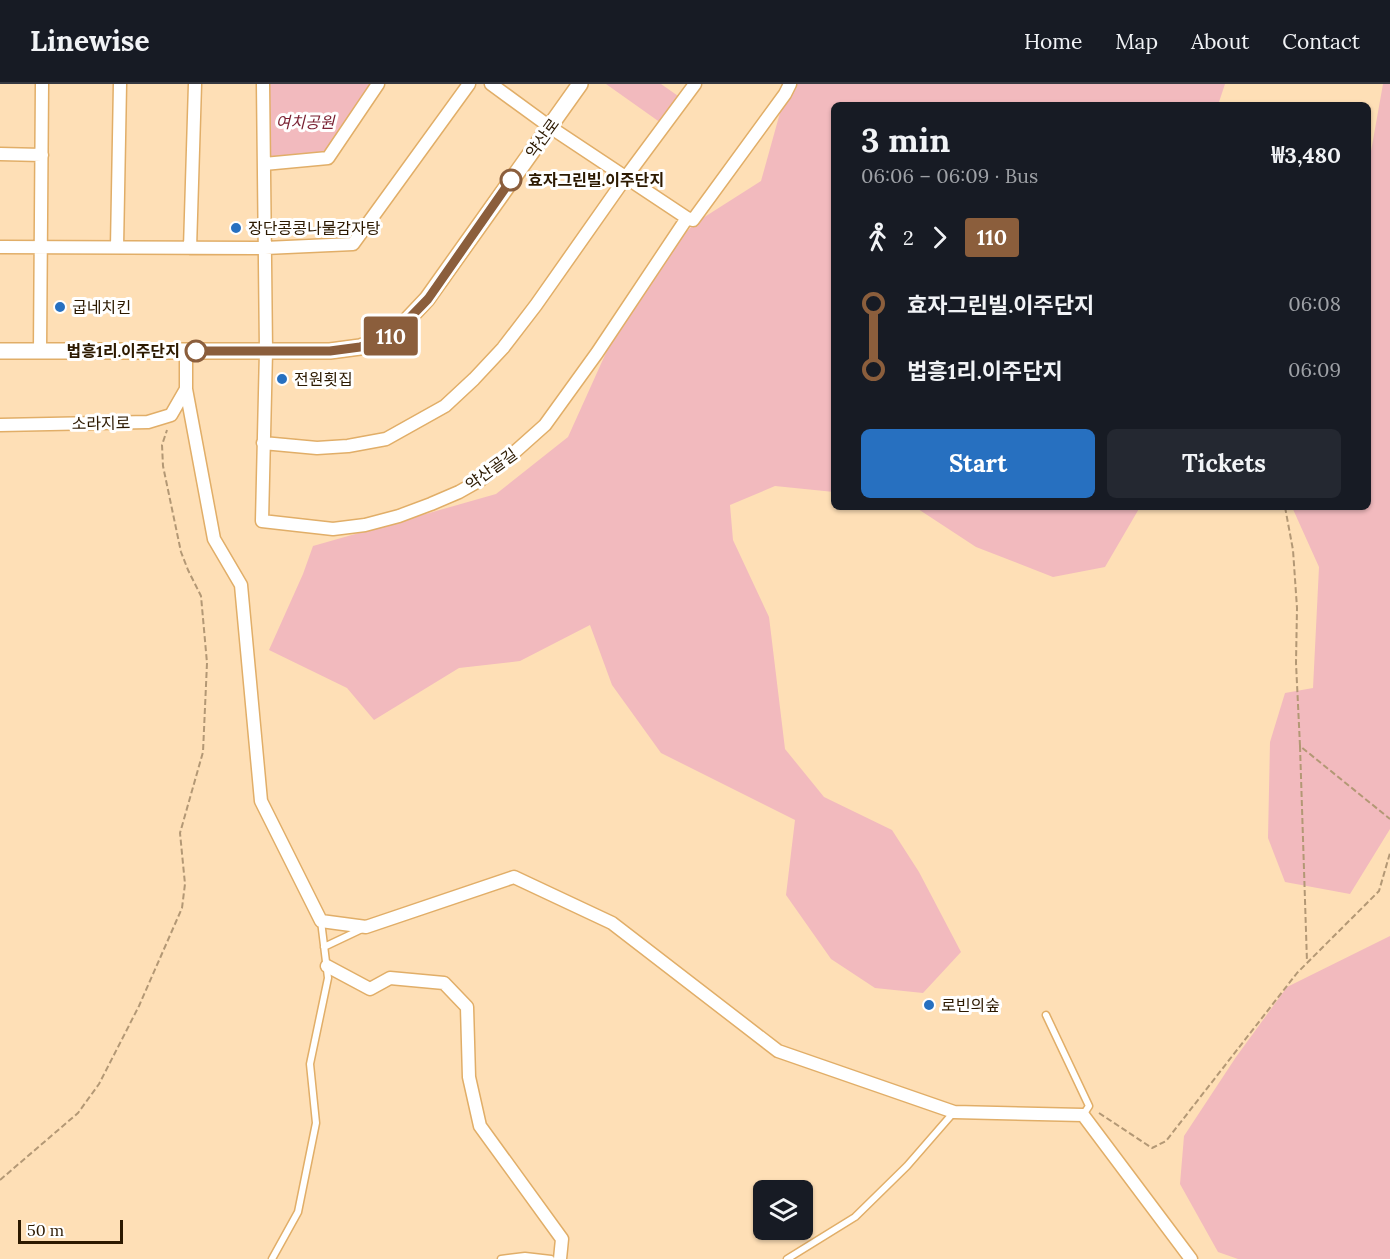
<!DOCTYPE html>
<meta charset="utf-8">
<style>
:root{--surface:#171b24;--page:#242831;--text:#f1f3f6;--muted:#9ea1a6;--line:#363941;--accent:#2770c0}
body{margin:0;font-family:Lora,"Noto Sans KR",serif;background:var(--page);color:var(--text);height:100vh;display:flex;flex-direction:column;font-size:22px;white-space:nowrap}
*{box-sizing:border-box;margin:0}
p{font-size:20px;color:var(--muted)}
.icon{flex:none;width:33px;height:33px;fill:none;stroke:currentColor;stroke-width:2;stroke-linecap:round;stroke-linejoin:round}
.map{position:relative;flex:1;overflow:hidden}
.sheet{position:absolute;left:831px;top:18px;width:540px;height:408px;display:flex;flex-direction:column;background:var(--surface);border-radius:9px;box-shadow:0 2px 4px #0004}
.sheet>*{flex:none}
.badge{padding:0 12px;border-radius:4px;font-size:21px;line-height:39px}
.controls{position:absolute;left:753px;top:1096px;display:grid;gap:12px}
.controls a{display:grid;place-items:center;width:60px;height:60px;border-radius:9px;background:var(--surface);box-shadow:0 2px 4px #0004;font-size:30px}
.scale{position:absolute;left:18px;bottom:15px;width:105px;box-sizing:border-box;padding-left:6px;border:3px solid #2c1900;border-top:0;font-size:16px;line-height:21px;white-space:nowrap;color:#2c1900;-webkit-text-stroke:4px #fff;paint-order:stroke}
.map>.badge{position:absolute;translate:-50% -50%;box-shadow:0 0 0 3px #fff}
.legs{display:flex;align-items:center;gap:9px;height:66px;padding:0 30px;font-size:20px}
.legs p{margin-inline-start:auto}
.summary{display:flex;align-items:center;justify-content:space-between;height:102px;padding:0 30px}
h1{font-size:33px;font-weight:700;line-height:45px}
.action{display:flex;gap:12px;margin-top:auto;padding:12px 30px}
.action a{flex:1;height:69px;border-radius:9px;background:var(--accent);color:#fff;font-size:24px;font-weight:700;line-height:69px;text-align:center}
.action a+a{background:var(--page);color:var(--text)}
ul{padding:0 30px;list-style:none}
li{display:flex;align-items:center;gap:21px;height:66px;font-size:22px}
li i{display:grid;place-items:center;width:9px;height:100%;margin:0 8px;background:currentColor}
li i::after{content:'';width:15px;height:15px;margin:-8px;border:4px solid;border-radius:50%;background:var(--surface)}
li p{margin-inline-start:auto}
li:first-child i{background:linear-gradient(#0000 50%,currentColor 0)}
li:last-child i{background:linear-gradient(currentColor 50%,#0000 0)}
header{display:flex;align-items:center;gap:36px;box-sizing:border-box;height:84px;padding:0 30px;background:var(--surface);border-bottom:2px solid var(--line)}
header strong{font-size:28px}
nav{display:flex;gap:33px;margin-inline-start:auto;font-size:21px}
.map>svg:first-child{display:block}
</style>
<header>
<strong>Linewise</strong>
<nav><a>Home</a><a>Map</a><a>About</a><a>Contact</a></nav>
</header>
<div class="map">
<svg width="1390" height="1175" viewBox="0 0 1390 1175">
<rect width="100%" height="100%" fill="#fedfb6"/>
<!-- green -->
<path fill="#f2babe" d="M263,0H378L328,74L264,80Z
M606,0H661L681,14L661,39Z
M788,0H1225L1218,21H834V408L775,402L730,421L733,456L769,533L785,665L824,713L892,746L919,788L961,868L923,909L875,904L831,875L786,811L795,736L661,669L612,601L590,541L520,577L459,584L374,636L347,604L269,566L303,490L313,462L496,410L568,353L637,200L695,139L761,97Z
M1383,0H1390V745L1350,810L1285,798L1268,754L1270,658L1285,609L1313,604L1319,483L1292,423H1368V84Z
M915,423H1140L1105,483L1053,493L976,463Z
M1390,852V1175H1238L1218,1168L1180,1100L1184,1052L1236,973L1287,903Z"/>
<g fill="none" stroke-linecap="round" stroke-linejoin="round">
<!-- service casing -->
<g stroke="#e1ae68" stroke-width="9">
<path id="service" d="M324,863L362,845
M1046,931L1089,1022L1083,1031
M272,1175L298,1128L316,1039L310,980L328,894L321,837
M501,1175L525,1172L551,1175
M787,1175L855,1133L907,1082L954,1028"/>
</g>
<!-- minor casing -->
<g stroke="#e1ae68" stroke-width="15">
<path id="minor" d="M263,0L266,267L262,437L333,445L365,441L399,432L431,420L459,408L482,395L508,374L545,341L597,269L687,134L550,43L491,0
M0,70L42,71
M264,80L328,74L378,0
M687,134L693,136L785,10L790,0
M0,163L265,164L353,160L469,0
M117,163L120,0
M190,164L195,0
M40,267L42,0
M186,267V305L214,455L241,501L261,717L321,837L366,843L514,793L612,839L778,967L954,1028L1083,1031L1191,1175
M0,341L148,338L171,331L186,305
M263,359L317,364L348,362L386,355L445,322L474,295L503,264L536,221L626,93L695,0
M327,882L370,905L390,894L444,899L467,923L469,993L480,1042L562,1155L560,1175"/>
</g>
<!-- tertiary casing -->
<g stroke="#e1ae68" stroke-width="18">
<path id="tertiary" d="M0,267H330L360,263L393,251L427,215L580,0"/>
</g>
<!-- path -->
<path stroke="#b39875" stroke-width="2" stroke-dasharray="6 3" stroke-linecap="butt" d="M1285,423L1293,466L1297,524L1296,579L1300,662L1390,735
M1300,662L1307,878
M1099,1029L1152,1064L1166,1057L1297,889L1379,807L1390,769
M0,1096L78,1029L99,1000L139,922L182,824L185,800L180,749L203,668L207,579L201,512L188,486L181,468L163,382L162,361L167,346"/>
<!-- service -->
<use href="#service" stroke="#fff" stroke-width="6"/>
<!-- minor -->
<use href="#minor" stroke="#fff" stroke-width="12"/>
<!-- tertiary -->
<use href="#tertiary" stroke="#fff" stroke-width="15"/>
</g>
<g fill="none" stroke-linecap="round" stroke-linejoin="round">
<!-- line-1 casing -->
<g stroke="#fff" stroke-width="14">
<path id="line-1" d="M196,267H330L360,263L393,251L428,215L511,96"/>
</g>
<!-- line-1 -->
<use href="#line-1" stroke="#8b5e3c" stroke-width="9"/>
</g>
<!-- markers -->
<g fill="#fff" stroke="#8b5e3c" stroke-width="3">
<circle cx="511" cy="96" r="10"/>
<circle cx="196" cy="267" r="10"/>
</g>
<g fill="#2770c0" stroke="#fff" stroke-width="2">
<circle cx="236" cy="144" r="6"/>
<circle cx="60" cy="223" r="6"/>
<circle cx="282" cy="295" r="6"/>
<circle cx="929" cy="921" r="6"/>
</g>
<g text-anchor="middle" stroke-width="6" stroke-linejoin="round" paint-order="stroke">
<!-- park labels -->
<g font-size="16" font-style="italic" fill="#7a2233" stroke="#fff">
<text x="305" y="44">여치공원</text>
</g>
<!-- street labels -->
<g font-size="16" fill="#2c1900" stroke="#fff">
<text transform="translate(542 54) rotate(-54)" y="6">약산로</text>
<text transform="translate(101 339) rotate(-1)" y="6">소라지로</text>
<text transform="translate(491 385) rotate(-36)" y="6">약산골길</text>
</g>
<!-- stop labels -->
<g font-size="16" font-weight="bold" fill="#2c1900" stroke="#fff" text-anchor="start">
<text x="528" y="102">효자그린빌.이주단지</text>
<text x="180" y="273" text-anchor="end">법흥1리.이주단지</text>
</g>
<!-- poi labels -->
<g font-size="16" fill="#2c1900" stroke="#fff" text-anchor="start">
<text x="248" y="150">장단콩콩나물감자탕</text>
<text x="72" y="229">굽네치킨</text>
<text x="294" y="301">전원횟집</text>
<text x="941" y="927">로빈의숲</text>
</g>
</g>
</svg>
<div class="controls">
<a><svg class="icon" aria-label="layers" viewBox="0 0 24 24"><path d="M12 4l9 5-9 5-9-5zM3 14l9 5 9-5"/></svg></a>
</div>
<div class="scale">50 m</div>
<b class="badge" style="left:391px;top:252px;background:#8b5e3c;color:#fff">110</b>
<section class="sheet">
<div class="summary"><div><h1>3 min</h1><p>06:06 – 06:09 · Bus</p></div><b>₩3,480</b></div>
<div class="legs"><svg class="icon" aria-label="walk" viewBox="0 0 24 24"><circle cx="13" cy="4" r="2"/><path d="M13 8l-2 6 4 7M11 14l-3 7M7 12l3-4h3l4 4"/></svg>2<svg class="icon" aria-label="forward" viewBox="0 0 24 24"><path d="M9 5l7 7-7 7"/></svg><b class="badge" style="background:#8b5e3c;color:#fff">110</b></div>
<ul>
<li><i style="color:#8b5e3c"></i><b>효자그린빌.이주단지</b><p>06:08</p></li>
<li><i style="color:#8b5e3c"></i><b>법흥1리.이주단지</b><p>06:09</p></li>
</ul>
<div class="action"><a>Start</a><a>Tickets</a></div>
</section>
</div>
